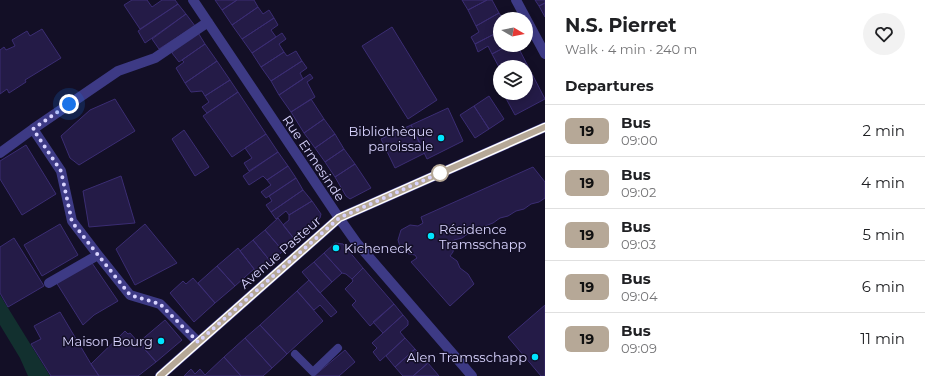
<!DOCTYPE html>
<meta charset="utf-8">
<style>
:root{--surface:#fff;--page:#f2f2f2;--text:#202124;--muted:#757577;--line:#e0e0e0}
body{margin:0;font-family:Montserrat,sans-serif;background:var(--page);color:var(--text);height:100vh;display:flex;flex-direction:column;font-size:15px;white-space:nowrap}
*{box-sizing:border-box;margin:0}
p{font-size:13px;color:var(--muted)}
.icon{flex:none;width:22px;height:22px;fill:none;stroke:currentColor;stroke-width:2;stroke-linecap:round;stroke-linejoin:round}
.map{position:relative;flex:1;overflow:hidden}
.side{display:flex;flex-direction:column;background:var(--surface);width:380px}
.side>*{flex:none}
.badge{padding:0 8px;border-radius:6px;font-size:14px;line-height:26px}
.needle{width:26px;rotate:100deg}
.controls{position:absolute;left:493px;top:12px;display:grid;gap:8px}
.controls a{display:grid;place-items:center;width:40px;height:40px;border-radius:50%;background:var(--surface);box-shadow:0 2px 10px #0003;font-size:20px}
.you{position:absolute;width:20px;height:20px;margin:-10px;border:3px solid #fff;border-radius:50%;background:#1a73e8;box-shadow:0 0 0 6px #1a73e833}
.map>.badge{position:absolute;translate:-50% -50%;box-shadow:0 0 0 2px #fff}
h2{padding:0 20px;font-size:15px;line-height:36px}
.round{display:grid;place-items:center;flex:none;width:42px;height:42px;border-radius:21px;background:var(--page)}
.summary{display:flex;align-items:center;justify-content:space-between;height:68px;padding:0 20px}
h1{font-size:19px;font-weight:700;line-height:30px}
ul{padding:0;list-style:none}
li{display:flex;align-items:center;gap:12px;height:52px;padding:0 20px;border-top:1px solid var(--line)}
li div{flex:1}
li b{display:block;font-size:15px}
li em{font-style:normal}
li .badge{min-width:44px;font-weight:700;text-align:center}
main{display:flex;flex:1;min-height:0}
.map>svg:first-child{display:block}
</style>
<main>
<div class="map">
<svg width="545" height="376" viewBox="0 0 545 376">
<rect width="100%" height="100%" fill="#130f26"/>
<!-- green -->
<path fill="#12302f" d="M0,295L50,376H28L20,358L0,325Z"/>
<!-- building -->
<path fill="#241b47" stroke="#3b2d73" d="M132,0H147L152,7L162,0H175L178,4L140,29L124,5Z
M215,0H237L222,10Z
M237,0H254L258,7L232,25L222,10Z
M462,0H487L468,10Z
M487,0H492L499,13L476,26L468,10Z
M535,0H545V3L539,6Z
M545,3V17L539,6Z
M178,4L186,14L145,43L138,31Z
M258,7L263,14L269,10L274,18L242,39L232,25Z
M499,13L503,19H500V31L475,44L471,37L479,32L476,26Z
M186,14L195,26L159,49L152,39Z
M274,18L278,25L271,30L276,37L252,53L242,39Z
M392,27L437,100L408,119L362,46Z
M42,29L61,58L25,80L26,82L9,93L7,89L0,94V50L4,47L6,50L15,46L12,40L27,31L30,36Z
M197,31L205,44L179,62L172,53L176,45Z
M500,31V45H509L492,54L488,46L478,52L475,44Z
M282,33L286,39L279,44L284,52L261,67L252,53Z
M205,44L217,61L185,83L176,68L184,62L182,60Z
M509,45H517L545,99L515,115L503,93H526V67H500V69L492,54Z
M296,51L302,61L271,81L261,67L284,52L287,56Z
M217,61L230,80L205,96L202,91L191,92L185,83Z
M302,61L307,68L300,73L303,79L279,95L271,81Z
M310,74L313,78L307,82L315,97L291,112L279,95Z
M230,80L238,92L207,113L202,107L209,102L205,96Z
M238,92L266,134L232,157L203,116Z
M489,96L504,119L489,129L474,106Z
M115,99L135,131L79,165L70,158L61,136L90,110Z
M311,99L324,119L304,133L291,112Z
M474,106L489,129L475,138L460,115Z
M448,108L463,141L427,159L411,125Z
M324,119L335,134L315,148L304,133Z
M411,125L425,153L395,168L381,139Z
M184,130L209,167L195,176L172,139Z
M266,134L278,152L249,171L244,163L252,158L245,148Z
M335,134L344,149L325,162L315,148Z
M26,145L56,194L22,215L0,179V161Z
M344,149L355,164L335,177L325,162Z
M278,152L288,166L267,180L263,176L249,185L243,176Z
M355,164L371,188L350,199L346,196L335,177Z
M288,166L296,178L266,198L261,192L271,185L267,180Z
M533,167L545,182V198L539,202L531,204L524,209L516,211L508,216L500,218L493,223L485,226L478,231L469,233L462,238L454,240V245L453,252L450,256L457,261L460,268L468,274L474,284L450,306L411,262L417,258L415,255L405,253L401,250L398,240L401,230L410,225L418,226L423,223L421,217Z
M121,176L135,223L89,227L83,191Z
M296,178L303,190L271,212L266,205L272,201L269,196Z
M303,190L312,201L289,215L286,211L276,219L271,212Z
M312,201L321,214L320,218L295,240L283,225L289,220V215Z
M278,218L295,240L283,251L265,230Z
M60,224L78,255L42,276L24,245Z
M145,224L177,263L135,285L116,249Z
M265,230L283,251L271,262L253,240Z
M14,238L44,286L8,307L0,293V247Z
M253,240L271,262L258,274L240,251Z
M335,243L343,244L363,268L352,279L346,274L342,273L324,253Z
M238,248L254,269L235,286L217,266Z
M324,253L342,273L332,282L314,262Z
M314,262L332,282L320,293L302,272Z
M92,263L118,301L94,315L83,325L56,282Z
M217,266L235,286L215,303L198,283Z
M363,268L394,304L370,326L352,305L356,301L345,289L353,281L352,279Z
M193,278L215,303L194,322L170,293L183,281L186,284Z
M309,280L337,312L331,317L320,305L314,310L297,291Z
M297,291L323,321L287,354L260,325Z
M394,304L403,315L383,333L373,322Z
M545,305V376H541L508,337Z
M60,312L91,364L99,376H51L31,344L41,339L34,326Z
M403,315L408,321V325L400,332L405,338L380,361L373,352L377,348L372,343Z
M165,320L182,340L156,362L139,342Z
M260,325L287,354L272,368L245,338Z
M125,331L128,334L130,333L156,362L138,376H99L91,364Z
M245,338L272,368L263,376H241L224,357Z
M405,338L415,349L395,367L386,356Z
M415,349L428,363L413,376H403L395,367Z
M345,350L355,362L339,376H314Z
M224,357L241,376H184L191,369L195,374L200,369L205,375Z
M428,363L439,376H413Z"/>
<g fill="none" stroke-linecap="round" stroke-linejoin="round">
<!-- lane -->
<path stroke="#3d3a85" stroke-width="8" d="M295,354L313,372L338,348"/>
<!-- street -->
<path stroke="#3d3a85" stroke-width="10" d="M193,0L339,218L356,242L472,376
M516,0L545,54
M33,129L118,71L155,58L208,22
M0,153L33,129L61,171L72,221L98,255L130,295L160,304L198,342
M49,283L98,255
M160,376L339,218L545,127"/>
</g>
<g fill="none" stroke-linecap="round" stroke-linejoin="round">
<!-- line casing -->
<g stroke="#fff" stroke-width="9">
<path id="line" d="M160,376L339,218L545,127"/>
</g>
<!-- line -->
<use href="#line" stroke="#b6a897" stroke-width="6"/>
<!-- walk -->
<path stroke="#d9d4ff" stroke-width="4" stroke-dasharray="0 7.2" d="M69,104L33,129L61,171L72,222L98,255L130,295L160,304L198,342L339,218L440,173"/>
</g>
<!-- markers -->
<g fill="#00e5ff" stroke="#130f26" stroke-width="1.5">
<circle cx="441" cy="138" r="4"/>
<circle cx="431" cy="236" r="4"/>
<circle cx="336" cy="248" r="4"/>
<circle cx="161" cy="341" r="4"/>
<circle cx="535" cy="357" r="4"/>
</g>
<circle fill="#fff" stroke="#b6a897" stroke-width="2" cx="440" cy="173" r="8"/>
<g text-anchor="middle" stroke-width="3" stroke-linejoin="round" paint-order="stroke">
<!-- poi labels -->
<g font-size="13" fill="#d9d4ff" stroke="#130f26" text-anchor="end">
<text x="433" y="136">Bibliothèque<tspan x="433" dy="15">paroissale</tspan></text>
<text x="439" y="234" text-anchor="start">Résidence<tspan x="439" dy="15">Tramsschapp</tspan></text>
<text x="344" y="253" text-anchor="start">Kicheneck</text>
<text x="153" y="346">Maison Bourg</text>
<text x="527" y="362">Alen Tramsschapp</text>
</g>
<!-- street labels -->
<g font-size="13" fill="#d9d4ff" stroke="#130f26">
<text transform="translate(314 158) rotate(56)" y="5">Rue Ermesinde</text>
<text transform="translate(280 252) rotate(-41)" y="5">Avenue Pasteur</text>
</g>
</g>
</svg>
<div class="controls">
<a><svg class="needle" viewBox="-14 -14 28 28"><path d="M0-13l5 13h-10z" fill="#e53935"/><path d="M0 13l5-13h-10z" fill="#757577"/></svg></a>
<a><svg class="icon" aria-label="layers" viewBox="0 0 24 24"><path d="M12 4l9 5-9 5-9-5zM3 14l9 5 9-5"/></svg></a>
</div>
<div class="you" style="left:69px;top:104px"></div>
</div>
<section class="side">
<div class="summary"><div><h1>N.S. Pierret</h1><p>Walk · 4 min · 240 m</p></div><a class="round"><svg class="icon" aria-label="heart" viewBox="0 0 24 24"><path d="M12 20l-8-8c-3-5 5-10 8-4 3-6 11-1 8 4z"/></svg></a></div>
<h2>Departures</h2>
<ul>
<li><span class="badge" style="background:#b6a897;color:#111">19</span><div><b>Bus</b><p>09:00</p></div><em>2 min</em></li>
<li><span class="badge" style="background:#b6a897;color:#111">19</span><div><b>Bus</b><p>09:02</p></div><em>4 min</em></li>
<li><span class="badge" style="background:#b6a897;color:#111">19</span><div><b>Bus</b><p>09:03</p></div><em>5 min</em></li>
<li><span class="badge" style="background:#b6a897;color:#111">19</span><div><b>Bus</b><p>09:04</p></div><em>6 min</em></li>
<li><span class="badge" style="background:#b6a897;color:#111">19</span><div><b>Bus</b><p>09:09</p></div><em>11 min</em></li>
</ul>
</section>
</main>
